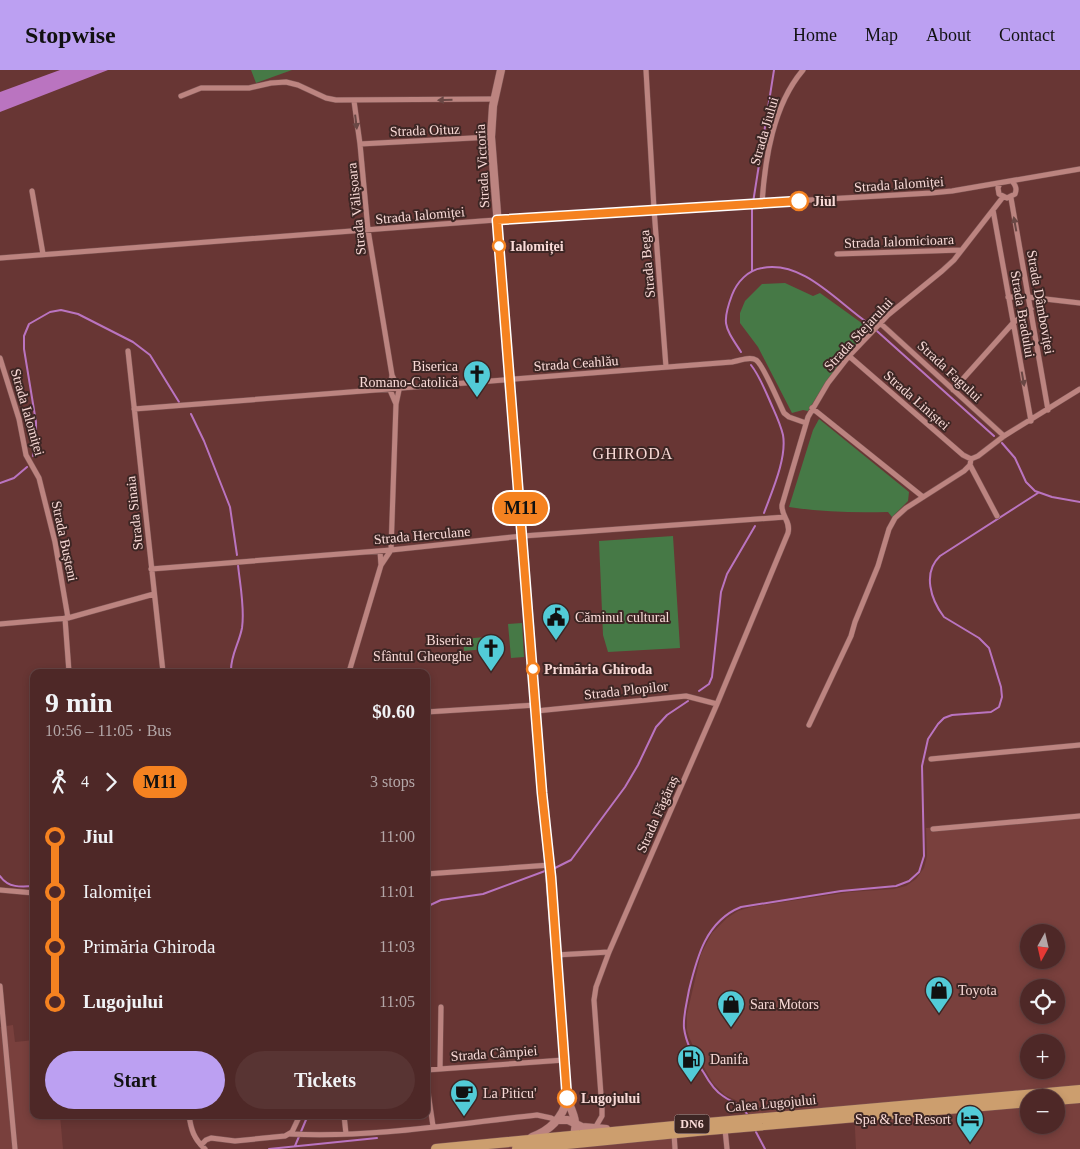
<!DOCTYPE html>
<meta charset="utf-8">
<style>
:root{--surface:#4e2827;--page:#583433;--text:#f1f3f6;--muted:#b3a6a7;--line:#654444;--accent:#bca0f2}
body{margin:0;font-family:Georgia,serif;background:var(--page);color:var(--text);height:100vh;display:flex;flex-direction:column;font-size:19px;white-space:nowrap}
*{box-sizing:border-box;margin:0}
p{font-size:16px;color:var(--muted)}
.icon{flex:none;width:28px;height:28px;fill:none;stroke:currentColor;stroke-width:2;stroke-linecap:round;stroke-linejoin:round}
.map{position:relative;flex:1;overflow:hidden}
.sheet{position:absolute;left:30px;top:599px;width:400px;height:450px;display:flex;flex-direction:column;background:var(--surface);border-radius:10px;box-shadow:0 2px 8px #0003,0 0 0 1px var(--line)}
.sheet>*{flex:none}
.badge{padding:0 10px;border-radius:16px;font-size:18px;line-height:32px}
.needle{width:32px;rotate:188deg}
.buttons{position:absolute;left:1020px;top:854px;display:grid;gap:10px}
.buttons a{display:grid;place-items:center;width:45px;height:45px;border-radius:50%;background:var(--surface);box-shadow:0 2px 8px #0003,0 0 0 1px var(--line);font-size:25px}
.map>.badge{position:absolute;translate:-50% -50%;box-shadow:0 0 0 2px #fff}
.legs{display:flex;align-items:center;gap:8px;height:55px;padding:0 15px;font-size:16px}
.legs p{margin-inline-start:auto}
.overview{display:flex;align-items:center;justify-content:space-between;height:85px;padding:0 15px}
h1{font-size:28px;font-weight:700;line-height:38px}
.cta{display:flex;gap:10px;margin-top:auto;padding:10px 15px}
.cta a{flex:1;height:58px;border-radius:30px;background:var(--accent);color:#111;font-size:20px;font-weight:700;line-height:58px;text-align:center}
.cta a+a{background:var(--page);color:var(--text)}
ul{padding:0 15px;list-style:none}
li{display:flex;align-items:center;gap:18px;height:55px;font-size:19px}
li i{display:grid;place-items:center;width:8px;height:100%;margin:0 6px;background:currentColor}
li i::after{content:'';width:12px;height:12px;margin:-6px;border:4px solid;border-radius:50%;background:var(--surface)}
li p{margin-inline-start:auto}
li:first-child i{background:linear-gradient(#0000 50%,currentColor 0)}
li:last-child i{background:linear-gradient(currentColor 50%,#0000 0)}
header{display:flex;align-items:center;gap:30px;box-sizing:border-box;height:70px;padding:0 25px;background:var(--accent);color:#111}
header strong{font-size:24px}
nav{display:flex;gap:28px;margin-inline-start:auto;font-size:18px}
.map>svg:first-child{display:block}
</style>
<header>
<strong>Stopwise</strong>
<nav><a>Home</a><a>Map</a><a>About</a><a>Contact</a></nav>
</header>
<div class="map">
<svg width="1080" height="1079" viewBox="0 0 1080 1079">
<rect width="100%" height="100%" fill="#683634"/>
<!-- built -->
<path fill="#79403d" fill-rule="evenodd" d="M1080,745V1079H856L854,1040L753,1048L742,1033L725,1025L713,1013L698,987L689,967L687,960V944L701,884L712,863L727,848L738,841L751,837L850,822L894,819L906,816L916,809L924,798L927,786L926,758ZM1029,862H1056V890H1029ZM1029,918H1056V945H1029ZM1029,972H1056V1000H1029ZM1029,1028H1056V1055H1029Z
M13,955L15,972L34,970V1045H60L63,1079H0V957Z
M676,1059L677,1079H481Z"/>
<!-- green -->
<path fill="#467946" d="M251,0H292L256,13Z
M785,213L813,226L820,223L870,259C847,284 825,312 808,341L803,340L792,343L758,277L740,253V243L745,231L762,214Z
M819,349L909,422L908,431L892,447L888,442C854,443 822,442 789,437L813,360Z
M673,466L680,578L608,582L603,565L599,471Z
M522,553L524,587L511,588L508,554Z
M485,567L486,579L464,581L463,569Z"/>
<!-- water -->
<path fill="#ba74c0" d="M60,0H108L0,42V22Z"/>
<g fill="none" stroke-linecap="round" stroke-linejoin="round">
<!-- stream -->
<path stroke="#ba74c0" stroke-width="2" d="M752,201V139L774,0
M741,282C725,257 721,254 732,225C737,212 748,200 762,198C803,190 837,232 868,253L994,366
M751,295C759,305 764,318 769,329C774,341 780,352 783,365C787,388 772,421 764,443
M191,344L204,371L230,437L237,485
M1002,373L1015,388L1026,412L1035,421L1052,427L1080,432
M33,386L36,371V352L24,279V266L29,254L50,242L61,240L78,244L133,272L150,285L179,332
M0,413L14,408L27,397
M231,602C230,586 239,574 242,558C245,538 240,515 238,495
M699,621L709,614L712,607L721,522L727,504L755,456
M555,798L571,790L625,717L638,695L656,657L667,645L688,631
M0,806C8,818 21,817 34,816
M426,837L441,830L483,824L545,801
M747,1044C741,1033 732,1033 723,1026C715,1021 709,1012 704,1003C695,990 686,973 684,958C683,945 687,932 689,920C697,887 706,851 741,837L841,821L896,816L909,811L919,802L924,786L922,696L928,669L938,654L944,648L952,645L991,642L999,637L1002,627L1001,617L989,578L979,568L944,547C931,530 922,503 940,486L1038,423
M756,1062L765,1079
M295,1076L308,1045
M269,1079L377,1068"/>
<!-- minor casing -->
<g stroke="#7e5553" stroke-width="6">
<path id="minor" d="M646,0L654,139L666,297
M181,26L201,18H249L271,13L286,12L298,15L326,28L336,30L494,29
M354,31L360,74L368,160L392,305
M360,74L491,67
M1000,113L998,118L999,124L1007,128L1015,124C1017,119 1016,116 1012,111
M32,121L43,184
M1011,128L1048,340
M762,133C765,89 773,35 803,0
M993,140L1031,351
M837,184L961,180
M0,188L482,151L654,139L931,123L952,121L1080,99
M1008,227H1028L1080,233
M880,253L1004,366
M128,281L163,602
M849,286L963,385L971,389
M0,288L19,349L26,385L39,408L55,472L68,548
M953,320L1013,253L1031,239
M812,338L923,427
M134,339C333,324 532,308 732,292C738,291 750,286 756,290C763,294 779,333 784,343L789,347L806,353
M971,389L978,386L1004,366L1080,319
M970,395L997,446
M380,481L381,495L391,480L396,334L399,320L392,305L390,320L396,334
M151,499L391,480L523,466L785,447
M65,548L69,602
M0,554L68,548L154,524
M349,602L381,495
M536,641L686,626L717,634
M426,642L536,635
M809,655L851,566L855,552L878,496L889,459L895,448L906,438L964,401L970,395L971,389
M931,689L1080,675
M933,759L1080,746
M426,804L550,795
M0,820L34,823
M556,885L609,882
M0,916L15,1079
M440,998L441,937
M426,1000L564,990
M426,1009L433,1056
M189,1045C191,1060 194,1069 205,1079
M344,1045L346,1064
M595,1058L602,1046V1039L594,930L596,917L609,882L717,634L788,463C791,451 781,446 782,435L808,347L828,313L849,286L888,245L942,201L954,190L1003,127
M725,1059L727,1079
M290,1064C373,1068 455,1054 537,1045L551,1048L556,1051
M674,1064L675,1079
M201,1075L206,1070L211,1068L235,1071L285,1066L292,1062L300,1045"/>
</g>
<!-- tertiary casing -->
<g stroke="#7e5553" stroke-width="9">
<path id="tertiary" d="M501,0L493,36L491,67L567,1029C572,1040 580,1057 572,1068
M558,1050H568L582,1057L606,1059
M532,1067C549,1061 563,1048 567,1029"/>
</g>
<!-- primary casing -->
<g stroke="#7e5553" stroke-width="11">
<path id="primary" d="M1056,1030L1080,1028
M436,1079L696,1054L1080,1020
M517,1079L697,1061L1029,1032"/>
</g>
<!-- minor -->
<use href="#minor" stroke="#bc8480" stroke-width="5"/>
<!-- tertiary -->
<use href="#tertiary" stroke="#bc8480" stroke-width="8"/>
<!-- primary -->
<use href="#primary" stroke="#cc9e6e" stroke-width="10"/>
</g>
<!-- one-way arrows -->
<defs><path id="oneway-solid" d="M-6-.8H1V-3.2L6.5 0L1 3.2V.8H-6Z" transform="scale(1.25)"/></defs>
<g fill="#694744">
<use href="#oneway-solid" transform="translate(445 30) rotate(179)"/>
<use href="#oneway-solid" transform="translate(356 52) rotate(83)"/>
<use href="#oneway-solid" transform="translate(1015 154) rotate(-100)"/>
<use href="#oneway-solid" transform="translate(1023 309) rotate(80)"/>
</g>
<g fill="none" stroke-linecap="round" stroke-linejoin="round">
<!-- line-1 casing -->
<g stroke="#fff" stroke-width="11">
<path id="line-1" d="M567,1028L551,807L542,723L497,150L799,131"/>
</g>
<!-- line-1 -->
<use href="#line-1" stroke="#f58220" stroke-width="8"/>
</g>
<!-- icons -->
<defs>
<g id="church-pin" transform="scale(1.4375)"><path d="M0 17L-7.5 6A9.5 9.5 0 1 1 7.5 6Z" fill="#52cbd7" stroke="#3d2624"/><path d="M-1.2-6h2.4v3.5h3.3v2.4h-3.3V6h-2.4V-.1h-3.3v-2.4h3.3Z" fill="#111"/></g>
<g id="civic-pin" transform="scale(1.4375)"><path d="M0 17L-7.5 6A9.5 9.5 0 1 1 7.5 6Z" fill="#52cbd7" stroke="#3d2624"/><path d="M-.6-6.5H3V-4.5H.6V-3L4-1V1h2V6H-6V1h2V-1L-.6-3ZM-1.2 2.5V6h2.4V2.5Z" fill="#111"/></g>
<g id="shop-pin" transform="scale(1.4375)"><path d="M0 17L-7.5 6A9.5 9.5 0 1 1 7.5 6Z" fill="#52cbd7" stroke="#3d2624"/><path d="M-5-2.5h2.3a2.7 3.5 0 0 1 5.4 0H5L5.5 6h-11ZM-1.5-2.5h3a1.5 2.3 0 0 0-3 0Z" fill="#111"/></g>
<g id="fuel-pin" transform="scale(1.4375)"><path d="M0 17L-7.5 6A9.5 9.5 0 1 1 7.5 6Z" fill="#52cbd7" stroke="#3d2624"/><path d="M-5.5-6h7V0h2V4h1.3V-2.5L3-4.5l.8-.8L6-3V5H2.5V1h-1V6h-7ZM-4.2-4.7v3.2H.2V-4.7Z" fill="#111"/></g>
<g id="cafe-pin" transform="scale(1.4375)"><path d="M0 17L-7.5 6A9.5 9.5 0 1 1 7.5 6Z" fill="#52cbd7" stroke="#3d2624"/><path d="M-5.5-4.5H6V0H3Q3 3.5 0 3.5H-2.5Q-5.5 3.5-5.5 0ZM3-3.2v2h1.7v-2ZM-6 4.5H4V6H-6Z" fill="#111"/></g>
<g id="hotel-pin" transform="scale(1.4375)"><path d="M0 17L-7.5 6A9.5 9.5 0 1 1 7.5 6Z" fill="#52cbd7" stroke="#3d2624"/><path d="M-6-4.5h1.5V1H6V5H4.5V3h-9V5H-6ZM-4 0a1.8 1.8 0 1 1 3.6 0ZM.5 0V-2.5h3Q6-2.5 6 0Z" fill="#111"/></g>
</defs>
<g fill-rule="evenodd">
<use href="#church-pin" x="477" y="304"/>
<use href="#civic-pin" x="556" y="547"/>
<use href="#church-pin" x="491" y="578"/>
<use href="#shop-pin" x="939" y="920"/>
<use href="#shop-pin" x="731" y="934"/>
<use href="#fuel-pin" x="691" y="989"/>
<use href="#cafe-pin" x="464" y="1023"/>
<use href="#hotel-pin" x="970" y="1049"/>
</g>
<!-- markers -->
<g fill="#fff" stroke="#f58220" stroke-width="2.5">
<circle cx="799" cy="131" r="9"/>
<circle cx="499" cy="176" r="6"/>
<circle cx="533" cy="599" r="6"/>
<circle cx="567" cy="1028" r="9"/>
</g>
<g text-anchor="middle" stroke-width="4" stroke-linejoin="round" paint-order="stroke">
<!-- shield labels -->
<rect fill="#3d2624" stroke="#c1a4a1" stroke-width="1" x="674.5" y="1044.5" width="35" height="19" rx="4"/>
<g font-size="12" font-weight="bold" fill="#f9dad7">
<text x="692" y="1058">DN6</text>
</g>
<!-- street labels -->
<g font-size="14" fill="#f9dad7" stroke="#3d2624">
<text transform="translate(425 60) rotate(-2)" y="5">Strada Oituz</text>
<text transform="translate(764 61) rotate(-74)" y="5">Strada Jiului</text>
<text transform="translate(482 96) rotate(-93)" y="5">Strada Victoria</text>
<text transform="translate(899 114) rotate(-4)" y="5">Strada Ialomiței</text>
<text transform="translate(356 139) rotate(-96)" y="5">Strada Vălișoara</text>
<text transform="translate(420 145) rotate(-5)" y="5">Strada Ialomiței</text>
<text transform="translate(899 171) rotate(-2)" y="5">Strada Ialomicioara</text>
<text transform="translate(647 194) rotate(-95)" y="5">Strada Bega</text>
<text transform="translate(1041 232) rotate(80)" y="5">Strada Dâmboviței</text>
<text transform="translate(1023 244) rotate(80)" y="5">Strada Bradului</text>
<text transform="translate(858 264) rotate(-47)" y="5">Strada Stejarului</text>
<text transform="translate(576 293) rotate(-4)" y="5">Strada Ceahlău</text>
<text transform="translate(950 301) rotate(43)" y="5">Strada Fagului</text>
<text transform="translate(917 330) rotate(41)" y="5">Strada Liniștei</text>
<text transform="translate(28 342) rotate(74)" y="5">Strada Ialomiței</text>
<text transform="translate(134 443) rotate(-96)" y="5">Strada Sinaia</text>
<text transform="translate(422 465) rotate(-5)" y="5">Strada Herculane</text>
<text transform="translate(65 471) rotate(78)" y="5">Strada Bușteni</text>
<text transform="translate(626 620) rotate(-6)" y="5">Strada Plopilor</text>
<text transform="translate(657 744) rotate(-66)" y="5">Strada Făgăraș</text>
<text transform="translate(494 983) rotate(-4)" y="5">Strada Câmpiei</text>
<text transform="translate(771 1033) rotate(-5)" y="5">Calea Lugojului</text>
</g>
<!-- stop labels -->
<g font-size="14" font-weight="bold" fill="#f9dad7" stroke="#3d2624" text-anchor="start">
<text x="813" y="136">Jiul</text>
<text x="510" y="181">Ialomiței</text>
<text x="544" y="604">Primăria Ghiroda</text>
<text x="581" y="1033">Lugojului</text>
</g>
<!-- poi labels -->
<g font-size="14" fill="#f9dad7" stroke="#3d2624" text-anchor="start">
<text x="458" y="301" text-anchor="end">Biserica<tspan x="458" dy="16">Romano-Catolică</tspan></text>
<text x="575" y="552">Căminul cultural</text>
<text x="472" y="575" text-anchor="end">Biserica<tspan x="472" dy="16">Sfântul Gheorghe</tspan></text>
<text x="958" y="925">Toyota</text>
<text x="750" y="939">Sara Motors</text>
<text x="710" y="994">Danifa</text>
<text x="483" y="1028">La Piticu'</text>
<text x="951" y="1054" text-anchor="end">Spa &amp; Ice Resort</text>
</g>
<!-- quarter labels -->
<g font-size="16" letter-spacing="1" fill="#f9dad7" stroke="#3d2624">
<text x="633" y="389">GHIRODA</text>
</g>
</g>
</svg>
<div class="buttons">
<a><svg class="needle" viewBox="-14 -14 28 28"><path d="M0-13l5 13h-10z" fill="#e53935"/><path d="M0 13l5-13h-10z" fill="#b3a6a7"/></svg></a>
<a><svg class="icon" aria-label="locate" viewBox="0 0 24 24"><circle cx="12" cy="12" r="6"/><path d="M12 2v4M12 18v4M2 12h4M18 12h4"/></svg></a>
<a>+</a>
<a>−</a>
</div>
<b class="badge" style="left:521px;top:438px;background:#f58220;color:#111">M11</b>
<section class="sheet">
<div class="overview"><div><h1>9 min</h1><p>10:56 – 11:05 · Bus</p></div><b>$0.60</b></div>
<div class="legs"><svg class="icon" aria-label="walk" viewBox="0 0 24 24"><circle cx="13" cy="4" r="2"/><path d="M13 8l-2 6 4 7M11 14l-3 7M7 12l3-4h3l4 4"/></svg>4<svg class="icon" aria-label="forward" viewBox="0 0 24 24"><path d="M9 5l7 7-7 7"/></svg><b class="badge" style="background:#f58220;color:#111">M11</b><p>3 stops</p></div>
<ul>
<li><i style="color:#f58220"></i><b>Jiul</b><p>11:00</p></li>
<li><i style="color:#f58220"></i><span>Ialomiței</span><p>11:01</p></li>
<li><i style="color:#f58220"></i><span>Primăria Ghiroda</span><p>11:03</p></li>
<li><i style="color:#f58220"></i><b>Lugojului</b><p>11:05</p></li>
</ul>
<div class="cta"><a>Start</a><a>Tickets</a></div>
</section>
</div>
